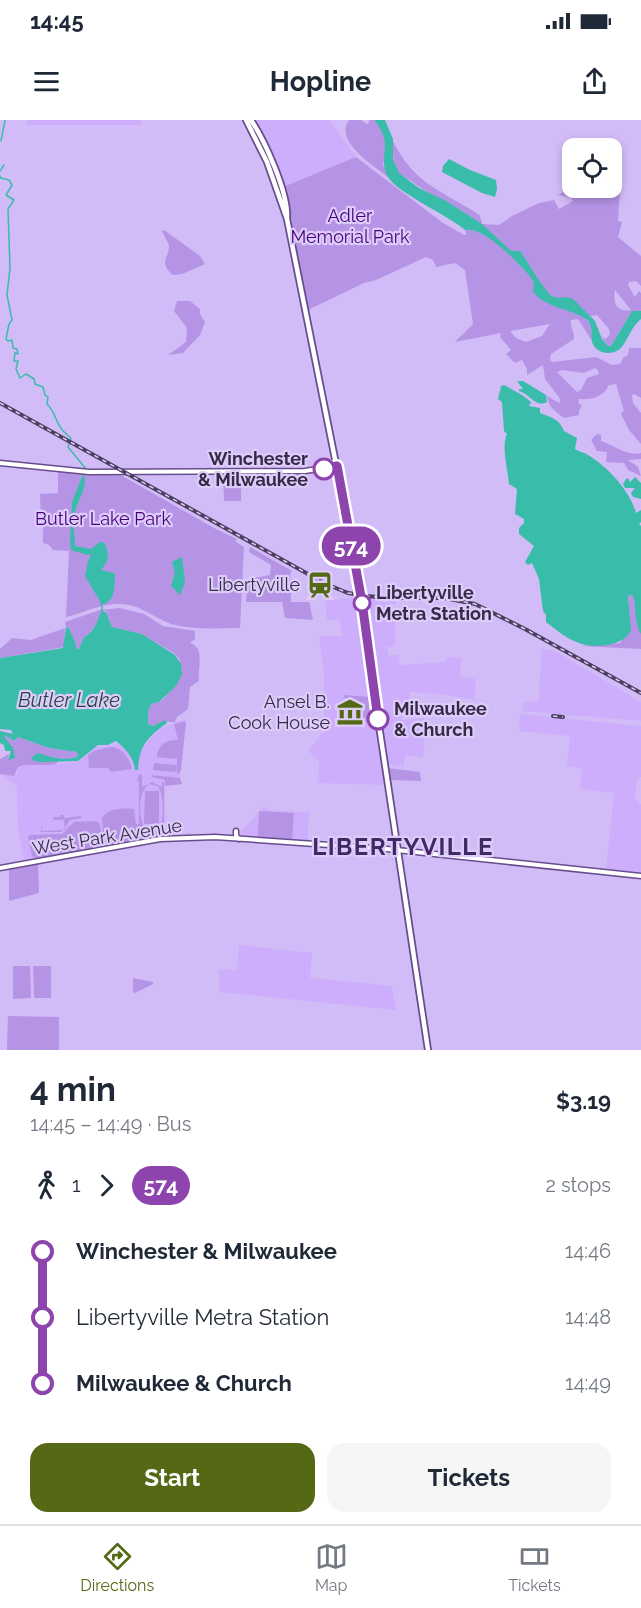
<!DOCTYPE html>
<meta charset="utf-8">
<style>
:root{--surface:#fff;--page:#f6f6f7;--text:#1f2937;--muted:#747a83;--line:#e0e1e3;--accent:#556915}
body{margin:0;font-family:Raleway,sans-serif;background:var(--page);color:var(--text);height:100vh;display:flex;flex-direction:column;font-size:22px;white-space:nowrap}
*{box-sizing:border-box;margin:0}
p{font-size:20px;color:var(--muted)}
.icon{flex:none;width:33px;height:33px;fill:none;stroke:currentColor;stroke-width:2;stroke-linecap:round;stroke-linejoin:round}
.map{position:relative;height:930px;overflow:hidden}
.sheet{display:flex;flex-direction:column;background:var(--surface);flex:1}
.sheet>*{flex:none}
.badge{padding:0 12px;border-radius:20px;font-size:21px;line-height:39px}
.fabs{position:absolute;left:562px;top:18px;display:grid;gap:12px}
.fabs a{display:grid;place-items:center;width:60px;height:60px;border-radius:12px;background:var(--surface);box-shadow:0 3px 9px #0003;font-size:30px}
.map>.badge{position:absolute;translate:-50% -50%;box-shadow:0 0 0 3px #fff}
.legs{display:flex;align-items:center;gap:9px;height:66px;padding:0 30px;font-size:20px}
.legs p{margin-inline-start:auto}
.head{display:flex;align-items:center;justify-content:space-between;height:102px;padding:0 30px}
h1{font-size:33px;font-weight:700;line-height:45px}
.primary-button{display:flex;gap:12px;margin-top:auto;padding:12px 30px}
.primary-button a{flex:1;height:69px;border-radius:18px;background:var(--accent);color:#fff;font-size:24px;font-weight:700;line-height:69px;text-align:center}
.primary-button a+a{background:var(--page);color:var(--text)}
ul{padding:0 30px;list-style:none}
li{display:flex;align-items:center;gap:21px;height:66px;font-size:22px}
li i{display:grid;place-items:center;width:9px;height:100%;margin:0 8px;background:currentColor}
li i::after{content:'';width:15px;height:15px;margin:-8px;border:4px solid;border-radius:50%;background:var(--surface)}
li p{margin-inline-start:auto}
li:first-child i{background:linear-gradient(#0000 50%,currentColor 0)}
li:last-child i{background:linear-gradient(currentColor 50%,#0000 0)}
.status{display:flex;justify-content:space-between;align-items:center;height:42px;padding:0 30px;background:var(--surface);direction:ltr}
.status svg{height:16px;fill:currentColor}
header{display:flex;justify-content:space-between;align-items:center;height:78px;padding:0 30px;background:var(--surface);font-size:27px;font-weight:700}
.menu{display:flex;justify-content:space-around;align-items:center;height:84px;border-top:2px solid var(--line);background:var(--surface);font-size:16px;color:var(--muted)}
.menu a{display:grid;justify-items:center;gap:3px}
.menu .selected{color:var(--accent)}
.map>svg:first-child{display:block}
</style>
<div class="status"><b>14:45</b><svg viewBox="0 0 49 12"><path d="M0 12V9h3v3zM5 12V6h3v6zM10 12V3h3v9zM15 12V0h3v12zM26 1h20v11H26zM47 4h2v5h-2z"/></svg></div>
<header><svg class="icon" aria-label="menu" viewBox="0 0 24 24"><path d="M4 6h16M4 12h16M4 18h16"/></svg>Hopline<svg class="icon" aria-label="share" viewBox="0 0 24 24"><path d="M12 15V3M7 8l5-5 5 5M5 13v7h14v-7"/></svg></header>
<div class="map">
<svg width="641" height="930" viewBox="0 0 641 930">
<rect width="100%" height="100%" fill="#d2bcf7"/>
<!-- built -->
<path fill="#cdaefd" d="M27,0H141V5H27Z
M255,0H330L356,37L283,67L271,33Z
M357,477L396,480V484H391L389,501L395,502V523L394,527H387L389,536L398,534L400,545L445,542L447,537L461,538L460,557L476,559L474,580L440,574L410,572L409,585L400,586L402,600L425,598L426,601L423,638L405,635L404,647L383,643L386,665L318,663L319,641L308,631L324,611V554L319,516H342L339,499L327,500L325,481Z
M542,529L555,531L641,582V601L522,591L524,581L538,582Z
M520,594L641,606V657H638L634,677L641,685V755L606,751L614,673L580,669L582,648L567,646L570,616L519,611Z
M184,599L186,600L180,653L181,664L165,666V717L24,741L18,710L17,671L16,665L4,658V655L14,656L18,653V647L23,645L57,644L79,641L92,629L100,626L147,622L160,609Z
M263,687L273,691L309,692L308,721L240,716L239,714Z
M239,825L312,833L310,858L392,866L396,890L219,872V849L237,850Z"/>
<!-- green -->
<path fill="#b594e5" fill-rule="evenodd" d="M349,0H361L367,4L369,3V0H374L382,10L385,20L386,29L383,45L389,58C375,47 333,21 349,0Z
M393,21C413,62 439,70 475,92L480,96L482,104L499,105L512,96L539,83L554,80L559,89L573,81L571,78L558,75C575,64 594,68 612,68V58L614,60L621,57L618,101L622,102L618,117L641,136V166L636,161L629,162L628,165L635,177L639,171L641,173V191H632L611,226H608L601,216L606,219L610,214L609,209L597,195L584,197L591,205L592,221L578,199L571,200C569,207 575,211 574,219L551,234L550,240L552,242L596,237L612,245L620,244L623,238L628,235L629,228H641V278L634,274L632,275L633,283L641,293V324L629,310L622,296L621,293L624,291L616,264L609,265C603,278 590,280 578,279L579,284L582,285L579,291V295L564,298C556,292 548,287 547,276L559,283L561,280L545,259L543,245L527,255V249L522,240L515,243L506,234L511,230L500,217L501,213L455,222L473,204L465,150L455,143L436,147L433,140L426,137L376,160L364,163L308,190L283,67L356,37L443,103L464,115H466L465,110C478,108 485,119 498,120C474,92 438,82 410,60C406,58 401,56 398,52C392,43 393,31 393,21ZM615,170L631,190C615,193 613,181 615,170ZM550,204L542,216L526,222L516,218L510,211ZM595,248L598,250L599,254L587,258L581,270L577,272L557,252L562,250L584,253Z
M164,110L200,136L205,144L182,154L173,155C158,142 169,139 169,125L162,111Z
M177,181H190L200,189V194L205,202L200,215L183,233L168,235L186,222L187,208L174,191Z
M597,314L601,315V321C613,325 629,337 641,333V339L628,340L638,347L641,356L628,350L624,343L606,342L607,332L597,331L591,320Z
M58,351L117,353L216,409L237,419L235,421L244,427L240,508C219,508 196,510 175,505C156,500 141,484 120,484C101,483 84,493 66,497L69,431L53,430L49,425L43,423V406L41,405L40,374L58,373Z
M223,354H241V381H224Z
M250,427L292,451L290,454L291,482H309L313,500L285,498L282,482H246L248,459L270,455L271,445L249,432Z
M628,475H633L636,478L641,513V529L580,526L620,523C631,510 629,491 628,475Z
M120,488L144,494L163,506L195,511V519L190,523C206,528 197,549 199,561L190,567L188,589L177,597L175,602H167L165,600L153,606L148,604V592L151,584C172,582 175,557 180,540L175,534L142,514L112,507L106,491H103C96,501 96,510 84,517L80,529L76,528L69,508L66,507L65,502L100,490Z
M65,508L64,527L0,538V529L12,518L31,520Z
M344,575L370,577L372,579L376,601L348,602V597L353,592V588H349L350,578H344Z
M182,602H186L181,650L177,655V638L174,639L157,637V635C159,624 167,619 178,620L174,604Z
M5,615L14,621L18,617L49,628L77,632L78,636C68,641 52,639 41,634L34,641H58L56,644L51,645H23L18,647L14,656L0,654V639L9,634L8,640L13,631L5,618Z
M111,627C122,627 130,639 132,649L111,652L108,648H89L88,635L96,630Z
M154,643L177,645L176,652L153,650Z
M388,648L420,652L421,661L389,660Z
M139,654L142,655V667L152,662L162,667V662H164V712H162L161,709L158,712L160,715L143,717L142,714H151L142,709L141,716H139V710H136V705V720L108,725L104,722L102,698C109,688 122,688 134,689L136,704H139V662L137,661ZM149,664L158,666C165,675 168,722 145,708C138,698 138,671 149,664Z
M151,655L180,658L182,664L165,666V660L152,657Z
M145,671H159V704H144Z
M259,691L294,693L292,719L258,717Z
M60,695H63L64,698L81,696V698L70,700L62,712H41V704L42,711L65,710L64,700H54L53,697H60Z
M95,701L99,703L101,709L100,728L36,739L32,736L28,717L30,715L62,714L74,702Z
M38,744L39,773L9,781V750Z
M13,846H30L31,878L13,879Z
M33,846H51V878H34Z
M133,858L153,862V864L135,873L133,872Z
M8,896L59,897V930H7Z"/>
<!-- water -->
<path fill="#39bcaa" d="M374,0H385L393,19V39L399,53L419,68L446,81L482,104L511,131H520C527,140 547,176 554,177C561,179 566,176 573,179L595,201L602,219L608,226H611L632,191H641V199C630,208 628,221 620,229C611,236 596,234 592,222C590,212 595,204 583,197C566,188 547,188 533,172L534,163L530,156C516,141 485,107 465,110C448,95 397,73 388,57C376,36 396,26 374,0Z
M449,39L470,50L496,60L497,69L495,77L482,73L442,52L443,46Z
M517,261H523L546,275L547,282C535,288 532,275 519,271V269H523Z
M504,265L522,275L531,282L529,286L540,288V293C553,298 559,299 564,311L577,318L575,329C579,332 584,332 588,335C608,347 630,371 636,393L641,390V402L639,404L641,406V514C633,500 637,481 632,475H629L628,478L631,510C626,526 593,529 579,523C567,519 556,510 546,502V495L543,491L539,459L532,443L528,445L525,442L534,426L519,414V408L524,403V399L515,394L517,369L509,364C508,350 501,326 507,314L504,311L502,282L498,279L501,266Z
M84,356C88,366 77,382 75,392C72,403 75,415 75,426L91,429L100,422L105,423C109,437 110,439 101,450L114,453L115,455C114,469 116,482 100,485V481L85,456L88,441L91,435L89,434L88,435L71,430L70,423L72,382L82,357Z
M635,357L641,363V379L633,377L631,373L635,368H625L623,364L626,359L628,358L630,362Z
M182,437L185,462L180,475L171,466L175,453L172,442Z
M102,491L106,492L112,507L142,514L175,535L181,544L182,554L176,566L159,582L151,584L148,592V604L153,606L165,600L167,603C148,617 139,625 138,650H135C134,638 126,629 116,621L108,625H98L78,641L41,642L34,641L31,638L38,633C51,637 66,642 78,636L77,632L49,628L18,617L14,621L5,615V618L13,628L15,638L8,640L11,631H5L4,625L0,623V611L13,614L11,610L0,609V538L63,528L66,507L69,508C71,515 76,521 76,528L79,529L84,517C96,511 96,501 102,491Z"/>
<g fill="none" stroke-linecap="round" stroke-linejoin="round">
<!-- stream -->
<path stroke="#39bcaa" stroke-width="1.5" d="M1,21L5,0
M0,51L4,45
M0,56L1,58L9,60L12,65L6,75L14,80L8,89L10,148L7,175L12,200L9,204L6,219L8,221L12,220L13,228L17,229L18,234L15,233L14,241H18L16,249L20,258L26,254L34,259L35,264L43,267L45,275L48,277L47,284C59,296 53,305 71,318L68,327L86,349L84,356
M102,486V491"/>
<!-- secondary casing -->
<g stroke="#684d8d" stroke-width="7">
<path id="secondary" d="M0,343L89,352L305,351L337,346
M236,711V716L239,719
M0,748L160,719L215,717L387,729L641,756"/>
</g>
<!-- primary casing -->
<g stroke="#684d8d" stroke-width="8">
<path id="primary" d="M246,0L267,42L287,99L346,394
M251,0C265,21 288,72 287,97
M346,394L355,432L369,539L428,930
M359,471L360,489"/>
</g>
<!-- secondary -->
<use href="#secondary" stroke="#fff" stroke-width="4"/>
<!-- primary -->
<use href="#primary" stroke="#fff" stroke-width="4.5"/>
<!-- rail casing -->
<g stroke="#4c3e60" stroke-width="4">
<path id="rail" d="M0,283L326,464L348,473L367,476L388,478H444L475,484L525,509L641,573
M553,596L563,597"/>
</g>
<!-- rail -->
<use href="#rail" stroke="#ddccf9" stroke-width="1.5" stroke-dasharray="4.5" stroke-linecap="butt"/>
</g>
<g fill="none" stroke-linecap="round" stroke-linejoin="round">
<!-- line-1 casing -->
<g stroke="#fff" stroke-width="14">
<path id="line-1" d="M324,349L337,346L338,351L362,482L378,599"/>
</g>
<!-- line-1 -->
<use href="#line-1" stroke="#8e44ad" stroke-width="9"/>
</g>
<!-- icons -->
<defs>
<g id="station-bare" transform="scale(2.07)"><path d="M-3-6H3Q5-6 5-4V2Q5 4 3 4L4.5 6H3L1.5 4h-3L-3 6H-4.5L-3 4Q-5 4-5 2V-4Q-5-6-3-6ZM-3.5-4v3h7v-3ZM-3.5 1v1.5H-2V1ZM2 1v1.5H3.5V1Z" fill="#556915" stroke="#ddccf9" stroke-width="2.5" paint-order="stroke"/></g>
<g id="museum-bare" transform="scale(2.07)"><path d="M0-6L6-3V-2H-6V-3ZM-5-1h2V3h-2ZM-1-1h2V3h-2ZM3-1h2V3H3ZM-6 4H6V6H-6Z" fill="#556915" stroke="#ddccf9" stroke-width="2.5" paint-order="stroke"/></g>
</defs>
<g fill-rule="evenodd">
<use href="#station-bare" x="320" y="465"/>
<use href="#museum-bare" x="350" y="592"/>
</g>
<!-- markers -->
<g fill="#fff" stroke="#8e44ad" stroke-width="3">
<circle cx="324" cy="349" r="10"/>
<circle cx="362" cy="483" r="8"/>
<circle cx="378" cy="599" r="10"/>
</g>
<g text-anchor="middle" stroke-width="4.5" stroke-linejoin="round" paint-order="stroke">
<!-- park labels -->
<g font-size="18" fill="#47007b" stroke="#ddccf9">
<text x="350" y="102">Adler<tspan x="350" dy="21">Memorial Park</tspan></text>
<text x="103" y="405">Butler Lake Park</text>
</g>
<!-- stop labels -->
<g font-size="18" font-weight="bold" fill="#362a47" stroke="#ddccf9" text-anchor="start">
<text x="308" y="345" text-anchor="end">Winchester<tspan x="308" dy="21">&amp; Milwaukee</tspan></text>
<text x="376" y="479">Libertyville<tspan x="376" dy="21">Metra Station</tspan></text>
<text x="394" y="595">Milwaukee<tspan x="394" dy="21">&amp; Church</tspan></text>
</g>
<!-- poi labels -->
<g font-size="18" fill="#362a47" stroke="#ddccf9" text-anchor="end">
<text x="300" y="471">Libertyville</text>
<text x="330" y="588">Ansel B.<tspan x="330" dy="21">Cook House</tspan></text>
</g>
<!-- street labels -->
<g font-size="18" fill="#362a47" stroke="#ddccf9">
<text transform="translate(107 717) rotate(-9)" y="6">West Park Avenue</text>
</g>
<!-- water labels -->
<g font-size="20" font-style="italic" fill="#28443f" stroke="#ddccf9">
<text x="69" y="587">Butler Lake</text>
</g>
<!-- district labels -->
<g font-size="24" font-weight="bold" letter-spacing="1.5" fill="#442866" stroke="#ddccf9">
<text x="403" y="735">LIBERTYVILLE</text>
</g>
</g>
</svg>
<div class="fabs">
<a><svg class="icon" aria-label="locate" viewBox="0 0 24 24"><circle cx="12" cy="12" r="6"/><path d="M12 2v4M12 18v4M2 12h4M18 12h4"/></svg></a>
</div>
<b class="badge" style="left:351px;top:426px;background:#8e44ad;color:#fff">574</b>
</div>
<section class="sheet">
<div class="head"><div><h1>4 min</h1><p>14:45 – 14:49 · Bus</p></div><b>$3.19</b></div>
<div class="legs"><svg class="icon" aria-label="walk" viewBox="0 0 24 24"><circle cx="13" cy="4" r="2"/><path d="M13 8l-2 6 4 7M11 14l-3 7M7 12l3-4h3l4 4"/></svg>1<svg class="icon" aria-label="forward" viewBox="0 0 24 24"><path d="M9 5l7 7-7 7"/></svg><b class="badge" style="background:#8e44ad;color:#fff">574</b><p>2 stops</p></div>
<ul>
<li><i style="color:#8e44ad"></i><b>Winchester &amp; Milwaukee</b><p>14:46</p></li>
<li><i style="color:#8e44ad"></i><span>Libertyville Metra Station</span><p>14:48</p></li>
<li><i style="color:#8e44ad"></i><b>Milwaukee &amp; Church</b><p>14:49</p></li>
</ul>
<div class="primary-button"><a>Start</a><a>Tickets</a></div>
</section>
<nav class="menu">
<a class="selected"><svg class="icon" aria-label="directions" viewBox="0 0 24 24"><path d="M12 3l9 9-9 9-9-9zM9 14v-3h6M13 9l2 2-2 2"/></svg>Directions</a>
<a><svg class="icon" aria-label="map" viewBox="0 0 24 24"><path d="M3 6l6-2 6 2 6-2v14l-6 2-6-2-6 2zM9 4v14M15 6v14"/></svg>Map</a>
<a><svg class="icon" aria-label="tickets" viewBox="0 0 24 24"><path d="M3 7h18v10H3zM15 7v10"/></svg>Tickets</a>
</nav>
